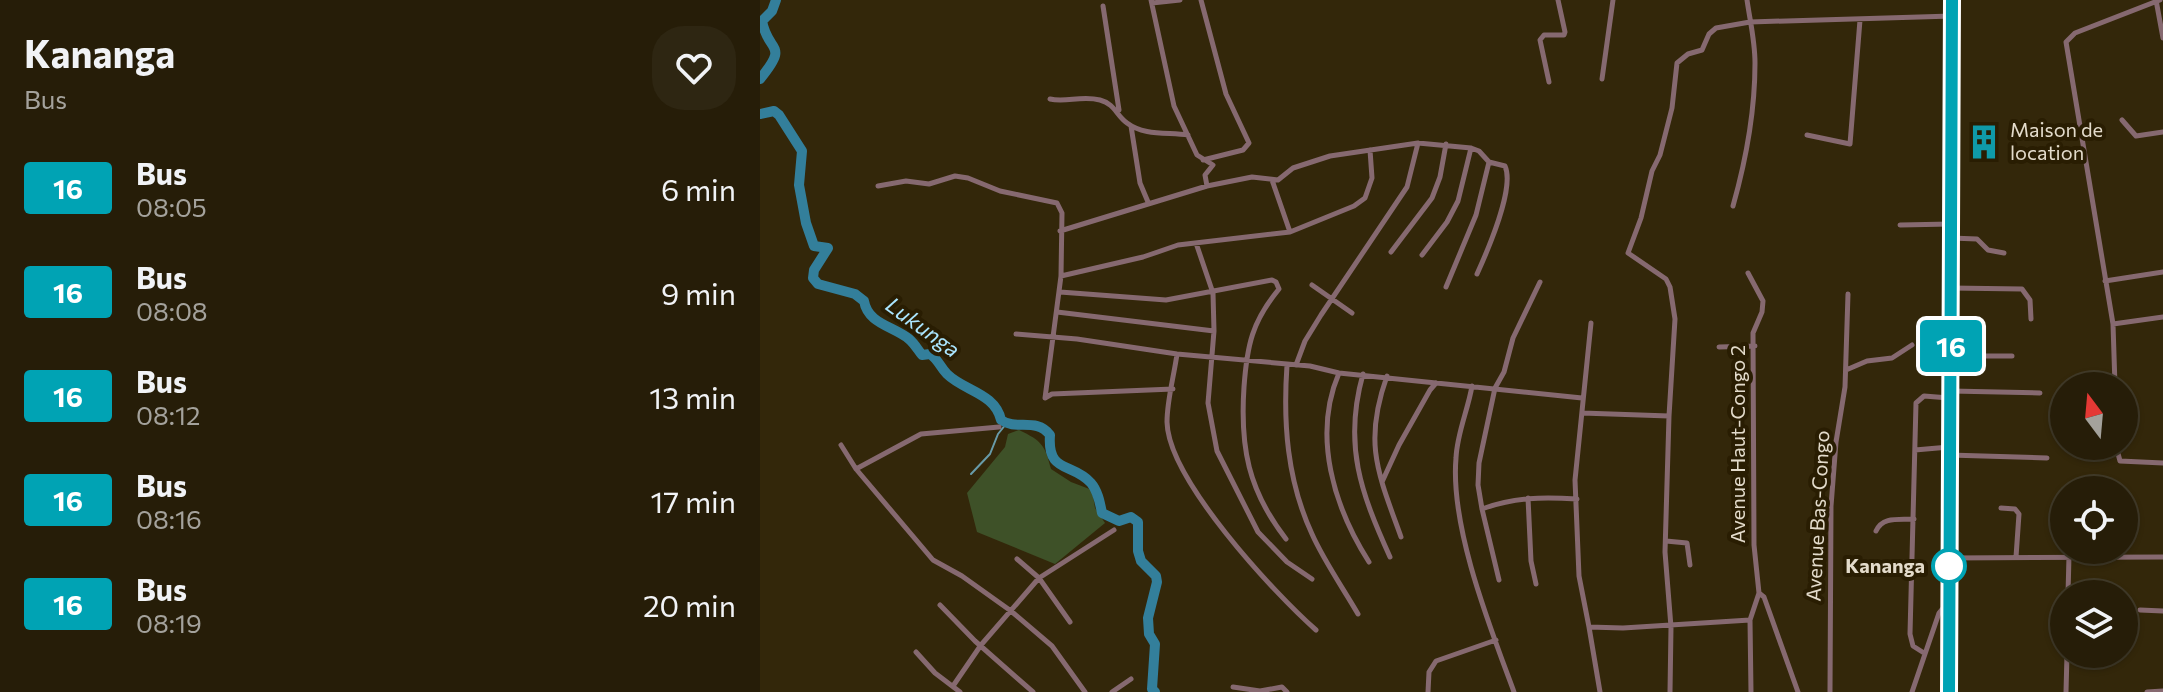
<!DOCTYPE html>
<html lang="fr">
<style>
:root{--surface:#261d08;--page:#2e2612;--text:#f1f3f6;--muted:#a4a29c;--line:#423b29}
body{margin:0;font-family:Commissioner,sans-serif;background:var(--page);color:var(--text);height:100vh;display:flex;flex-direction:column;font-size:30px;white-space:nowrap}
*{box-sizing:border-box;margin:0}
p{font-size:26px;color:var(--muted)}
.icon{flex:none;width:44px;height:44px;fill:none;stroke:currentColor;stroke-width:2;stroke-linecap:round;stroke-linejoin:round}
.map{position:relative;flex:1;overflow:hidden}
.panel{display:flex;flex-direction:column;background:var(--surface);width:760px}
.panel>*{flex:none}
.badge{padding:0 16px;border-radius:6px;font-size:28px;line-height:52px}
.needle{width:52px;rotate:344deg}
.fabs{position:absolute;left:1290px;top:372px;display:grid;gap:16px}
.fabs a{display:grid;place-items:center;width:88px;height:88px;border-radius:50%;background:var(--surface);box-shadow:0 2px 6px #0004,0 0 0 2px var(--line);font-size:40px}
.map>.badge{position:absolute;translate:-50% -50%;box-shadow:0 0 0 4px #fff}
.round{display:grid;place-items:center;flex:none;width:84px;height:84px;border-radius:32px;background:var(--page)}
.head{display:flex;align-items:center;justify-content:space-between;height:136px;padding:0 24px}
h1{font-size:38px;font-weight:700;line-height:60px}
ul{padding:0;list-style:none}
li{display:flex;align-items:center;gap:24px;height:104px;padding:0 24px}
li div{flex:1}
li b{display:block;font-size:30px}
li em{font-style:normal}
li .badge{min-width:88px;font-weight:700;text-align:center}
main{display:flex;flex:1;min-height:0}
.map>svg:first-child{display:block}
</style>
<main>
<section class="panel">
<div class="head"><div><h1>Kananga</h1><p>Bus</p></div><a class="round"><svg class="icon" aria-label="heart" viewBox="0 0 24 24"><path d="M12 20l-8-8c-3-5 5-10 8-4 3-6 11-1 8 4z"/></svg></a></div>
<ul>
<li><span class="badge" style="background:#00a3b4;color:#fff">16</span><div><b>Bus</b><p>08:05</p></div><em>6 min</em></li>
<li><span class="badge" style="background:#00a3b4;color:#fff">16</span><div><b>Bus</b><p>08:08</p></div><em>9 min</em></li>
<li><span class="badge" style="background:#00a3b4;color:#fff">16</span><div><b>Bus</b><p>08:12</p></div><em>13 min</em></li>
<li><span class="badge" style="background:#00a3b4;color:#fff">16</span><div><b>Bus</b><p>08:16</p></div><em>17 min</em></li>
<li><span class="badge" style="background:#00a3b4;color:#fff">16</span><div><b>Bus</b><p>08:19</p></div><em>20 min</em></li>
</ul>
</section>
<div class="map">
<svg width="1403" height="692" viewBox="0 0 1403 692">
<rect width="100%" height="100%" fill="#33270a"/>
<!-- green -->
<path fill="#3e5128" d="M259,430C282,441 285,445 291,469L311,482L332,490L335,508L345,523L295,564L217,532L207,493L245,447L248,434Z"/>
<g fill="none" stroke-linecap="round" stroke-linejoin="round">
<!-- stream -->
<path stroke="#689ba9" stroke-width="2" d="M211,474L230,454L238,434L246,424"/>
<!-- river -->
<path stroke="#337f9b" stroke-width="10" d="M0,79C30,42 8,54 2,21L12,11L16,0
M0,114L14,111L19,115L42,151L39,185L46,223L54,246L68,248L54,270L53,278L58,284L95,294L104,301C108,324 133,326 149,339C154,343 158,350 162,355L170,354C178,359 180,367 187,374C204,391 235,393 241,420C257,431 276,417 290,435C287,474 312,462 331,483C338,491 340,503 342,513L359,521L371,517L378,522V551L381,561L396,576L397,582L388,618L389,634L395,644L392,689L395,692"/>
<!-- street -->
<path stroke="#866970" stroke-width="5" d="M391,0L414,106L437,155L453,165L445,175L447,186
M441,0L466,94L489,143L483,150L443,160
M1396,0L1403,38
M392,3L420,0
M343,6L359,110
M842,79L853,0
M789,82L780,40L784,35H804L805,32L798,0
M290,99C306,103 321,95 340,100C355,104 356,115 367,123C384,136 408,132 428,135
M1362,120L1376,136L1403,132
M371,126L380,183L388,202
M1047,135L1090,144L1100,20
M512,180L530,232
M118,186L146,181L169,184L195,176L208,178L240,191L297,203L302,213L301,276L285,398L292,394L413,389
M973,206C986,160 995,110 995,63C995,41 990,21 987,0
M1140,225L1191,224
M300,231L447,186L492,177L518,180L533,168L570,156L658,143L711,148L719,151L729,162L745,166C755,188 727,252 717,274
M1191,238L1217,239L1228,250L1244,253
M436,243L453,293L454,331L448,403L457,451L498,532L527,562L552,579
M631,252L672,198L680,177L686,144
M662,255L687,222L698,201L711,148
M301,276L383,257L418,245L530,232L594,206L605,198L612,178L610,150
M1345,281L1403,272
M552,285L592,313
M686,287L716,215L729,162
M1191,288L1262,289L1270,300L1271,319
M300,292L406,300L512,280L516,282L519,289C492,322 487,345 484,387C480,447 488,490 526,539
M297,312L454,331
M831,323L815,480L819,576L829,627L863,628L990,620L999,593L994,545L993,333L1002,312L1003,301L988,273
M1353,324L1403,317
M256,334L317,339L417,354L550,366L579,373L822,398
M959,347L995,346
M417,354C414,376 407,400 407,422C408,479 514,593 556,630
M1191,356H1252
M527,365C523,423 527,480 552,534C564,561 583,588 598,614
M536,365L545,341L561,315L647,187L658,143
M1086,370L1107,361L1132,358L1152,345
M579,373C552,436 574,507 609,562
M603,374C583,445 601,493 630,557
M627,376C603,443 618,473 641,537
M712,386C708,410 697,433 696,458C690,527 730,627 754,692
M1355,386L1353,324L1306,42L1315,33L1400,0
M1191,391L1280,393
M822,413L909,416
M81,445L96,469L173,560L202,576L251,611L292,646L325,692
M1356,446L1360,461L1403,463
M1155,450L1189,447
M1189,455L1287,458
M96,469L161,434L239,427
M622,482L639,445L670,390L676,383
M768,498L771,561L776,584
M1241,508L1255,509L1259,514L1256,557
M722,509C754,497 783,497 817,499
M1116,531C1123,516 1139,520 1154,519
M906,541L927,543L930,565
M1189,558L1403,557
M257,559L279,578L310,622
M739,580L722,509L718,485L719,463L735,388L744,372L753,338L780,282
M999,593L1004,597L1038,692
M1308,594L1309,556
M180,605L215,641L273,692
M1380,610L1403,611
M990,620L991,692
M829,627L840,692
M156,652L175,673L200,692
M1164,653L1153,646L1150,634L1156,403L1164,396L1189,398
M193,686L221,645L279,578L354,530
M473,687L500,691L522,687L527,692
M352,692L371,679
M668,692L669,672L676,661L736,640
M910,692L911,627L905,552L909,416L915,319L910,287L906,279L868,253L881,218L892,171L900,155L912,108L917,63L928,54L942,50L949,34L956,28L990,22L1192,16
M1070,692L1071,506L1076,442L1085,387L1088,294
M1152,692L1179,613L1189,601
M1306,692L1307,654
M1387,692L1403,691"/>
<!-- primary -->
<path stroke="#e4a9b8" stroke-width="8" d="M1189,692L1192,0"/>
</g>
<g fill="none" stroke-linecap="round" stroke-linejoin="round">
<!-- line casing -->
<g stroke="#fff" stroke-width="18">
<path id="line" d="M1189,692L1192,0"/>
</g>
<!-- line -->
<use href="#line" stroke="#00a3b4" stroke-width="12"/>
</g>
<!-- icons -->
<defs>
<g id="building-bare" transform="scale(2.76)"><path d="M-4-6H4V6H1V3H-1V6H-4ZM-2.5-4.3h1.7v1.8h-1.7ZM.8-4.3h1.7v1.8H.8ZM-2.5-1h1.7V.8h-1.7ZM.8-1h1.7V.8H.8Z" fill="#0f9aa8" stroke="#291d02" stroke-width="2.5" paint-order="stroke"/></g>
</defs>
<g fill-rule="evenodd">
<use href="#building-bare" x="1224" y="142"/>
</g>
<!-- markers -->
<circle fill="#fff" stroke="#00a3b4" stroke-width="4" cx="1189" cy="566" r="16"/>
<g text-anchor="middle" stroke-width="8" stroke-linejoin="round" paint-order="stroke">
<!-- poi labels -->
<g font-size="20" fill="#e3dbcb" stroke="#291d02" text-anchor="start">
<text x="1250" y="137">Maison de<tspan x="1250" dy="23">location</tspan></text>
</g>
<!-- street labels -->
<g font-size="20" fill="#e3dbcb" stroke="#291d02">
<text transform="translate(978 444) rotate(-90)" y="7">Avenue Haut-Congo 2</text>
<text transform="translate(1058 516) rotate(-87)" y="7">Avenue Bas-Congo</text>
</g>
<!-- stop labels -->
<g font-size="20" font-weight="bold" fill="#e3dbcb" stroke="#291d02" text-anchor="end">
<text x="1165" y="573">Kananga</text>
</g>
<!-- water labels -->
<g font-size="22" font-style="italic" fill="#abe6ff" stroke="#291d02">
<text transform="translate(163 327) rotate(36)" y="8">Lukunga</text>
</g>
</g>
</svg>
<div class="fabs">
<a><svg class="needle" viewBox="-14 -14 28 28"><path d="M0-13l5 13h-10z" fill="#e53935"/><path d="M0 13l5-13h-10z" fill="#a4a29c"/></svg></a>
<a><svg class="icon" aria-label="locate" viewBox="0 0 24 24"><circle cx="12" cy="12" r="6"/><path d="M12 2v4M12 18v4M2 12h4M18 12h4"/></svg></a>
<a><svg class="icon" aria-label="layers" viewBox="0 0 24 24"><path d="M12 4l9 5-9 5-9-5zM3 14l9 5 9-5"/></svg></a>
</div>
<b class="badge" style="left:1191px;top:346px;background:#00a3b4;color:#fff">16</b>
</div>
</main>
